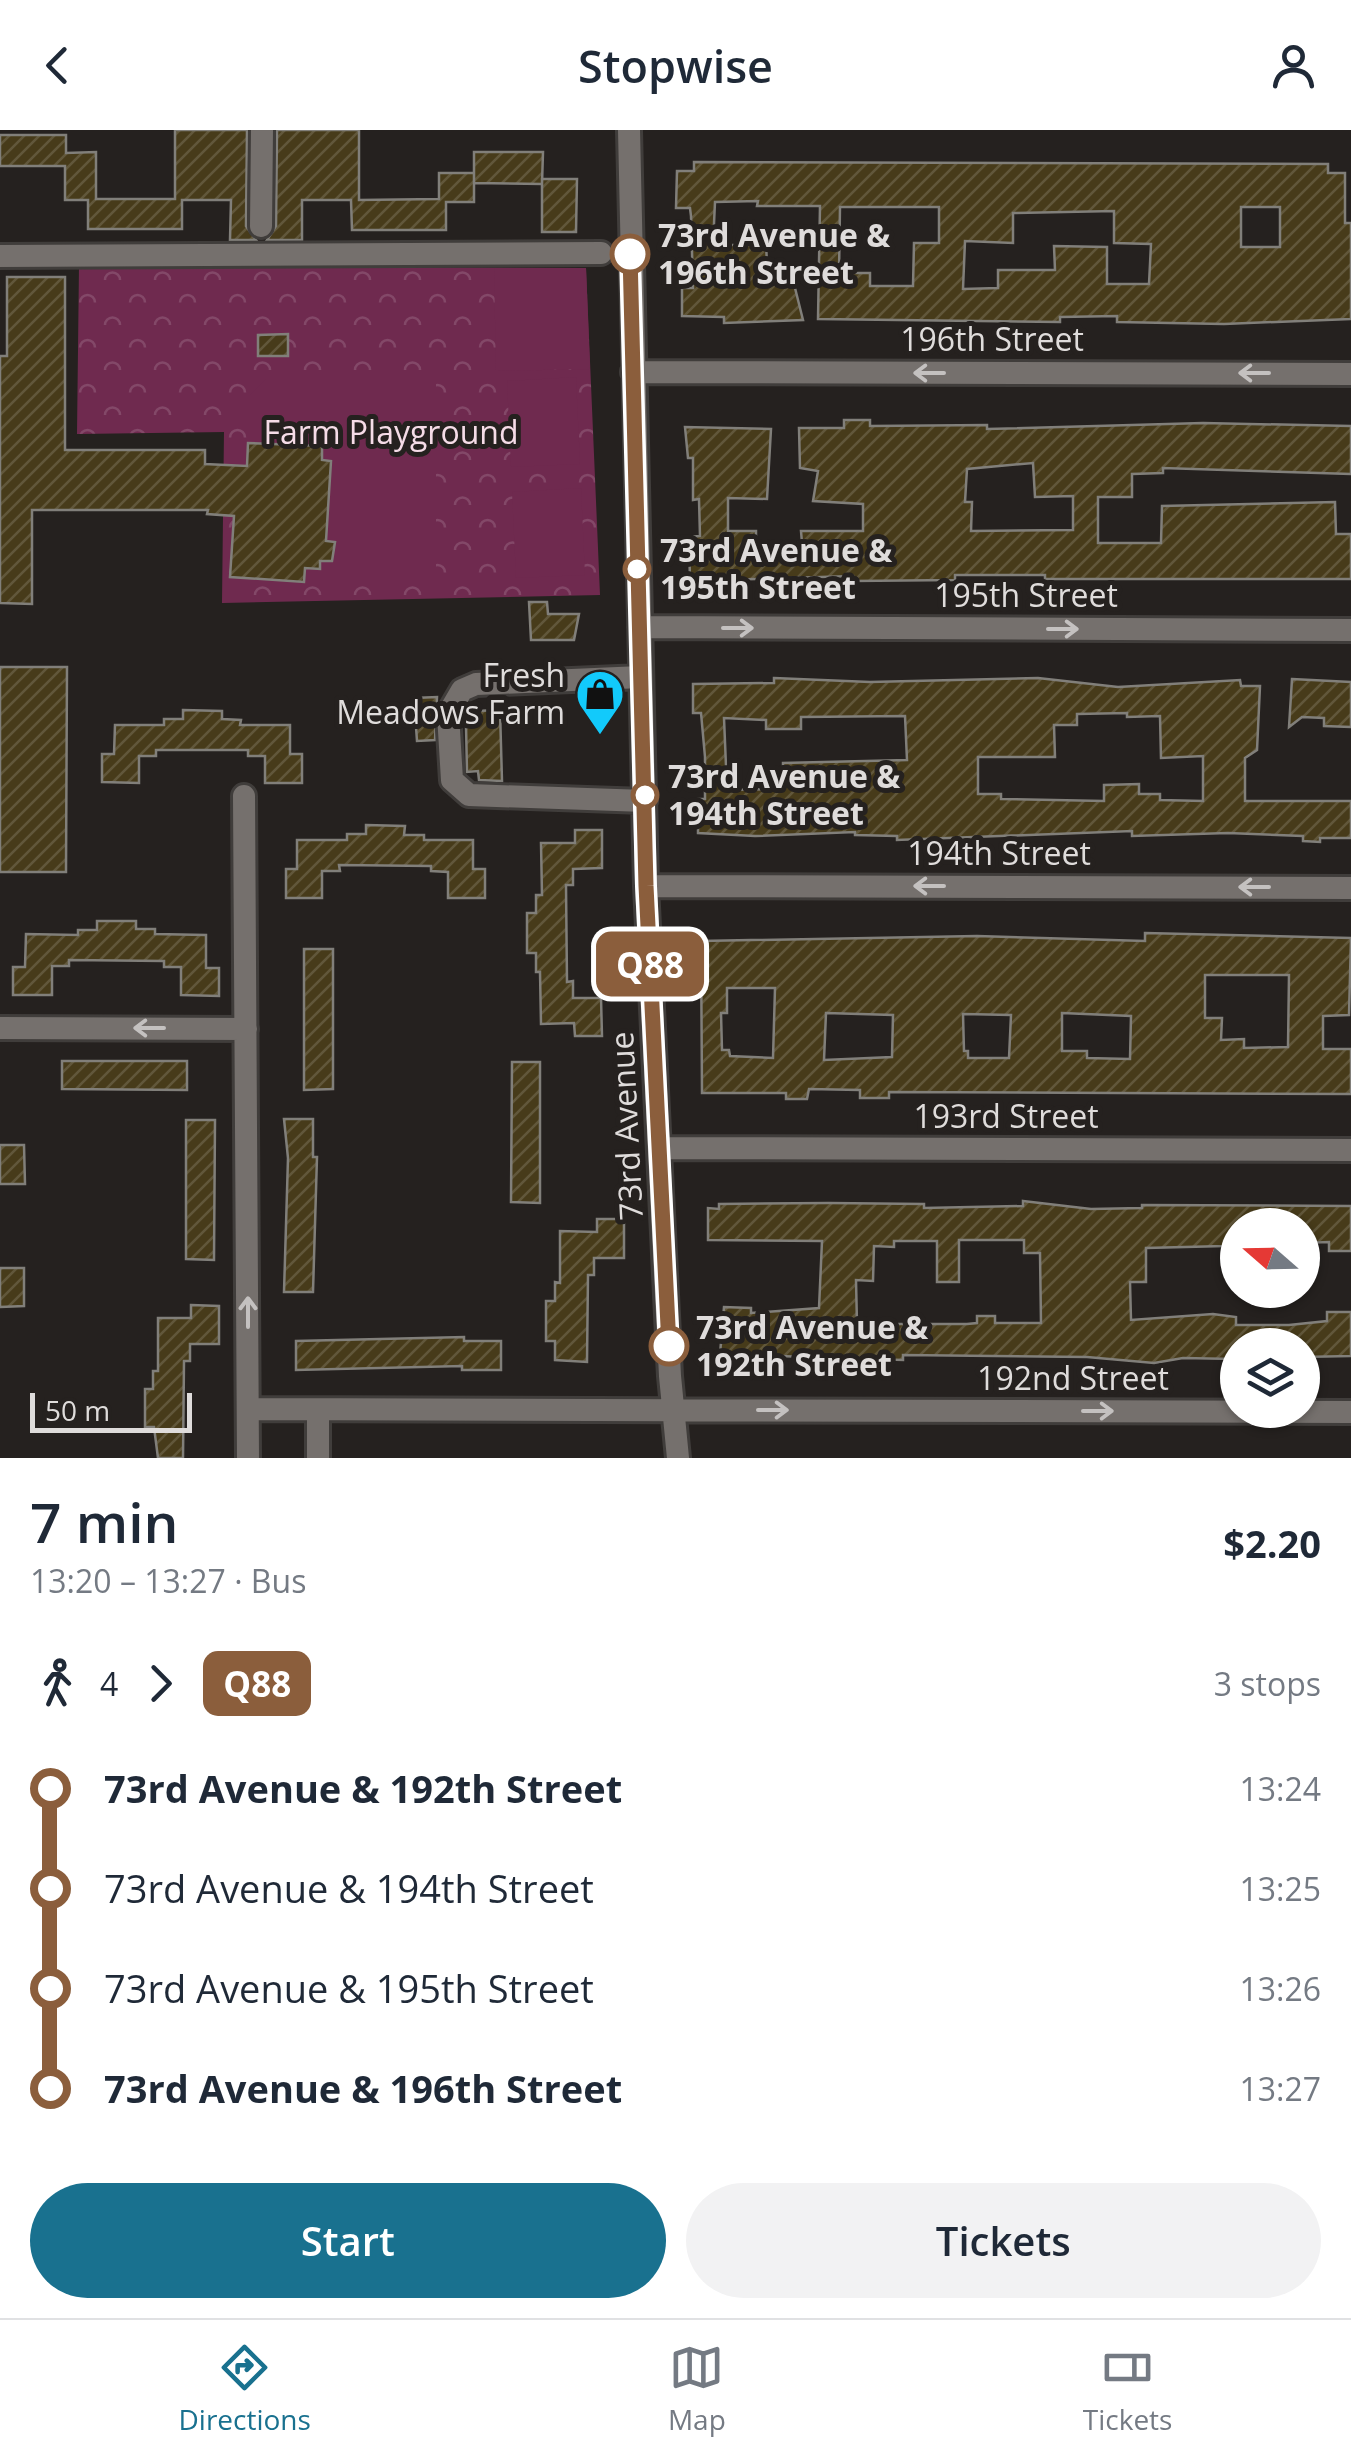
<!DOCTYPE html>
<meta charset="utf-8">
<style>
:root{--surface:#fff;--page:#f2f2f3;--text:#1f2937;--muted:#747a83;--line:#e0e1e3;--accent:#19718f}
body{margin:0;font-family:"Open Sans",sans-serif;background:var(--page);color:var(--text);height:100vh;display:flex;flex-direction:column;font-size:38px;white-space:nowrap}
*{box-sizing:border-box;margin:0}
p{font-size:32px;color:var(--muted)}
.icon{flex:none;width:55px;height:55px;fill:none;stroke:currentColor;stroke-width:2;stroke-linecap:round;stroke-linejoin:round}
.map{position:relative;height:1328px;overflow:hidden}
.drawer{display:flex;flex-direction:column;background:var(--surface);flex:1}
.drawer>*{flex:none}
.badge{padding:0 20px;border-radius:15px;font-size:35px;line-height:65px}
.needle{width:65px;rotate:290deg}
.buttons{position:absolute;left:1220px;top:1078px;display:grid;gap:20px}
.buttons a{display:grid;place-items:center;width:100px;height:100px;border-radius:50%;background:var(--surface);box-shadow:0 2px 8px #0004;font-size:50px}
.scale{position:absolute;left:30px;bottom:25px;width:162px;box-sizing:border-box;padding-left:10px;border:5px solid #dfdcdb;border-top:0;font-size:28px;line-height:35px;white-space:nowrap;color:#dfdcdb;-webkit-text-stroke:8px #25211f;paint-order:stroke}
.map>.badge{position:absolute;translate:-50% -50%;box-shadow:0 0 0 5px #fff}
.legs{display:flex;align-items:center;gap:15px;height:110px;padding:0 30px;font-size:32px}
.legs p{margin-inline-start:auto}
.summary{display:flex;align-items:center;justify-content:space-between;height:170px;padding:0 30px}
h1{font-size:55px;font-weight:600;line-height:75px}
.cta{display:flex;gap:20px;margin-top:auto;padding:20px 30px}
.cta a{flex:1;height:115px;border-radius:60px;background:var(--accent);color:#fff;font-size:40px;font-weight:600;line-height:115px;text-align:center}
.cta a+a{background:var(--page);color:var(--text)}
ul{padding:0 30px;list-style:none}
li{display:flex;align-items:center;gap:35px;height:100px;font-size:38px}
li i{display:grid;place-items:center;width:15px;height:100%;margin:0 12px;background:currentColor}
li i::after{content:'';width:25px;height:25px;margin:-12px;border:8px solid;border-radius:50%;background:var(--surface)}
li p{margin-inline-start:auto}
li:first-child i{background:linear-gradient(#0000 50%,currentColor 0)}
li:last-child i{background:linear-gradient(currentColor 50%,#0000 0)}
header{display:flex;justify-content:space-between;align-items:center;height:130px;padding:0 30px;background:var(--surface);font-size:45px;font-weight:600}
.dock{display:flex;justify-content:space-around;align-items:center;height:140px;border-top:2px solid var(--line);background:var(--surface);font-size:28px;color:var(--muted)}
.dock a{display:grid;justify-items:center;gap:5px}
.dock .on{color:var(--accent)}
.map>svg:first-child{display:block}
</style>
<header><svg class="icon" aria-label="back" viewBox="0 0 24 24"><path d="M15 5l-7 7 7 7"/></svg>Stopwise<svg class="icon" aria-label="person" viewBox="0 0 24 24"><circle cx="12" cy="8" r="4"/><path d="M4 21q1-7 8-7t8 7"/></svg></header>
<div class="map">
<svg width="1351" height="1328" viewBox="0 0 1351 1328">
<defs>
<pattern id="park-crowns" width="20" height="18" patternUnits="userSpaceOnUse" patternTransform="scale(2.5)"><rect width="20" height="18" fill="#6f2a4f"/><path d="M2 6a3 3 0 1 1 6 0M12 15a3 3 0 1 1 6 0" fill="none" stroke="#834868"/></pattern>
<pattern id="building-hatch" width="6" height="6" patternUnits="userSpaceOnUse" patternTransform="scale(2.5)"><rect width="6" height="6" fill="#473b1a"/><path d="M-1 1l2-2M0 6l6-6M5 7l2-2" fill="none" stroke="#61573b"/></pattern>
</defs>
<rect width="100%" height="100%" fill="#25211f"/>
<!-- park -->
<path fill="url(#park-crowns)" d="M79,136L586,138L600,465L222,473L224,302L77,304Z"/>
<!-- garden -->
<path fill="#6f2a4f" d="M494,138H586L590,239L496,241Z
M576,247L580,334L511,337L507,251Z
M266,249H436V451H250V265Z
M581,358L585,445L516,448L512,362Z"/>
<!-- building -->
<path fill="url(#building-hatch)" stroke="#817f7a" stroke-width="2.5" fill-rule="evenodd" d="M175,0H247L246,96L256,110H230L231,70H182V99H88V70H65V36H0V5H66V23L96,22V69H175Z
M277,0H359V70L439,69V43H474V72H446V100H352L351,70H302V110H267L276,96Z
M474,22H543L542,54L474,53Z
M694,32L1328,34V43H1345V93H1351V189L1224,194L1117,192V186L1060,187V192L818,189L820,76H757L758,71L715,72L713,115H766L768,150H793L803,190L724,193V187L682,186V158H693L691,86L690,78H676L677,41H694ZM840,77H939V113H914L913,156H870V143H839ZM1241,77H1280V117H1241ZM1114,81V113L1151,114L1149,154H1107V117L1054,116L1055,140H998V158L963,159L965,111L1013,113V83Z
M542,49H577L576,102H542Z
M7,147H65V320H205V334L247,336L248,313L322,316V330L331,331L326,411L335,412L332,431H320V439L305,438L304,452L230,447L234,386L207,384L208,380H32V474L0,473V226H7Z
M288,204V226H258V205Z
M844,290H870V296L987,295V299L1203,293L1351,296V344L1163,338V343L1132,344V367H1098V413H1161L1162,376L1335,372L1336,404H1351V449H1045V445H955V450L853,451V446L690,451L689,407L700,406L699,369L693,370V328H688L685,297L771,299L767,369L728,368V401H756V413H802L801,401H863V374L813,371L818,341L800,338L799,298H844ZM1033,333L1035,367L1073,366V400L971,401L972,372H965L967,339Z
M529,472H547L548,484H579L574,510H531Z
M0,537H67L66,742H0Z
M774,548L870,552L1038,548L1118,557L1240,550L1241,556H1260L1257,620L1245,628V671H1351V708H1320V712L1303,711V706L1228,703L1132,706V701L897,710V706L855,705V702L755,706L698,703V669H705V627L701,583H693V554L774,553ZM1127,583V587L1160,586L1161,628L1203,626V671L1160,670V664H1139V654L1104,655V671L1001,669V664H978V627H1055L1054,595H1077V584ZM905,586L907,630L783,633V659L727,660L724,588L766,590V599H801V587Z
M1292,549L1351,552V597L1324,596V588L1302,587L1289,597Z
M437,567L435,610L417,611L414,568Z
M183,580L222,581V589L241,590L240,595H290V624H302V653H265V626H248V620H156V626H139V653L102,652V624H114L115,595H164V589H183Z
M500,580L502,651L479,650L478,641L467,642L466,595L475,596V581Z
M366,695L405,696L404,705H424V710H473V739H485V768H448V742L431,741V736L339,735L340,741H322V768H286V739H297V710H347V704H366Z
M575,700H602V738L573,739V755H566L567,852L573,851V868H601L602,906H575L574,893L541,894L540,842H536V823H527V783H536V765H542L541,713H575Z
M97,791H136V799H155V804L206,805V838H219V866L181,865V837H164V831L69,830V836H52V865H13V837H25L26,804L78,805V800H97Z
M1145,803L1351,808L1349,885L1323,886V919H1351V964L889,962V968H860V960L809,959L807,969H786V963H702L701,811L977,806L1145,811ZM1205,845H1289L1288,917L1244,918V909L1221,910L1222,888H1205ZM727,858H775L773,928L730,926L729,920H722L721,883H727ZM826,883L893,885L892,927L824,930ZM1062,883L1131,886L1130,929L1087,928V921H1062ZM963,884L1011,885L1009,928H968V921H964Z
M304,819H333V959L304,960Z
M62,931H187V960L62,959Z
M512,932H540V1073L511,1072Z
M284,989H313V1027H317L313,1162H284L288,1028Z
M186,990H215L214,1130L186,1129Z
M0,1015H24L25,1054H0Z
M1023,1071L1091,1079L1142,1078V1075L1351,1076V1121H1329V1112L1302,1113V1095H1238V1111H1224V1116L1146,1118V1152H1130L1131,1190L1213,1184L1236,1187V1195H1289L1327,1191V1182H1351V1226L1302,1227V1215H1236L1234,1229L1183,1228L1154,1233L1087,1227L903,1225V1230L720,1224L724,1177L751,1178V1183L819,1178L822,1111L708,1110V1078L719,1079V1074L829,1073L924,1074V1078L1023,1076ZM959,1110H1024V1123H1040L1041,1193H995V1186H977V1193L967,1194H857L856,1150L873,1151L874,1116L894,1117V1111H937V1152H959Z
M597,1089H624V1128H594V1145H588L587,1232L555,1230V1211H546V1171H555V1152L560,1153V1101L597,1102Z
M0,1138H24V1176L0,1177Z
M191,1175L219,1176V1214H190V1231H184L183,1328H158L154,1297H145V1259H153V1241H158V1188H191Z
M464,1207V1211H501V1240H462V1236L296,1240V1211Z"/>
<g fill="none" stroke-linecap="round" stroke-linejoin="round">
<!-- minor casing -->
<g stroke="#403d3b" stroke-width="28">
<path id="minor" d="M629,0L646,756L670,1246L678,1328
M261,96L262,0
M0,126L601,123
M633,242L1351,244
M640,497L1351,500
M641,547L476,554L462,560L448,584L452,650L469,665L645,671
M244,666L248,1328
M646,756L1351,758
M0,898L246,899
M660,1018L1351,1020
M248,1279L1351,1282
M318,1280V1328"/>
</g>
<!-- minor -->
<use href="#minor" stroke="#75706d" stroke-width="22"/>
</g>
<!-- one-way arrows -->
<defs><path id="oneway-shaft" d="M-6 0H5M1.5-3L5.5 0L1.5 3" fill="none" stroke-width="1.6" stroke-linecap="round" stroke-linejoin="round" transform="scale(2.5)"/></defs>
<g stroke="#c4c1c0">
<use href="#oneway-shaft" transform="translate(929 243) rotate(-180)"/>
<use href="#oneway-shaft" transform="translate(1254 243) rotate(-180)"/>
<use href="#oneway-shaft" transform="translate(738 498)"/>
<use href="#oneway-shaft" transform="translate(1063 499)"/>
<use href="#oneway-shaft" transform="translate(929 756) rotate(-180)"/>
<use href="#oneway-shaft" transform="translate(1254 757) rotate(-180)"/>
<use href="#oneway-shaft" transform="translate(149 898) rotate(-180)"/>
<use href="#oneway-shaft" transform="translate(248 1182) rotate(-90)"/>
<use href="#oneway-shaft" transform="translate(773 1280)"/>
<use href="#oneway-shaft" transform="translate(1098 1281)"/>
</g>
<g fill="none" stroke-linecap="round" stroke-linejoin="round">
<!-- line-1 casing -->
<g stroke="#fff" stroke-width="22">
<path id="line-1" d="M630,124L646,756L669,1216"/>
</g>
<!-- line-1 -->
<use href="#line-1" stroke="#8b5e3c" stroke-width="15"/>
</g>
<!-- icons -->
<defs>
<g id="shop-pin" transform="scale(2.5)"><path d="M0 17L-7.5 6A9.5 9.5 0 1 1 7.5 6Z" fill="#12cafb" stroke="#25211f"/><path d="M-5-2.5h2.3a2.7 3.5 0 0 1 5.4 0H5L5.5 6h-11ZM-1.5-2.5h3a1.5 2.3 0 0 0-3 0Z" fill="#111"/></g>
</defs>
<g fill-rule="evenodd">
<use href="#shop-pin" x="600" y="564"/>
</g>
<!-- markers -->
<g fill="#fff" stroke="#8b5e3c" stroke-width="5">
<circle cx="630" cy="124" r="18"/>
<circle cx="637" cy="439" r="12"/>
<circle cx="645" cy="665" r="12"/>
<circle cx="669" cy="1216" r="18"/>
</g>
<g text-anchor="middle" stroke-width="10" stroke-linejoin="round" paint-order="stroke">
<!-- stop labels -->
<g font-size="32" font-weight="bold" fill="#dfdcdb" stroke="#25211f" text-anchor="start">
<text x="658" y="117">73rd Avenue &amp;<tspan x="658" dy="37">196th Street</tspan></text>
<text x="660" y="432">73rd Avenue &amp;<tspan x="660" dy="37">195th Street</tspan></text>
<text x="668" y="658">73rd Avenue &amp;<tspan x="668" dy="37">194th Street</tspan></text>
<text x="696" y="1209">73rd Avenue &amp;<tspan x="696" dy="37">192th Street</tspan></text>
</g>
<!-- street labels -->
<g font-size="32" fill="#dfdcdb" stroke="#25211f">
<text x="992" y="221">196th Street</text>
<text x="1026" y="477">195th Street</text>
<text x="999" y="735">194th Street</text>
<text x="1006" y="998">193rd Street</text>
<text transform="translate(627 996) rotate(-93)" y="11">73rd Avenue</text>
<text x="1073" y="1260">192nd Street</text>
</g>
<!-- park labels -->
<g font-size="32" fill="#f5dce7" stroke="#25211f">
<text x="391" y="314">Farm Playground</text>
</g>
<!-- poi labels -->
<g font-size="32" fill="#dfdcdb" stroke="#25211f" text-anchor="end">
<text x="565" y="557">Fresh<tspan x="565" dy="37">Meadows Farm</tspan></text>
</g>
</g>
</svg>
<div class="buttons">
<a><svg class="needle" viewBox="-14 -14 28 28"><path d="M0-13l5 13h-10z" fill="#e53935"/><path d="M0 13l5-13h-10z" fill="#747a83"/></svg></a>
<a><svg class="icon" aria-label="layers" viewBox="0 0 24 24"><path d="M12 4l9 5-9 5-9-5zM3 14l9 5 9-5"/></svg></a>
</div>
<div class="scale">50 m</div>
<b class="badge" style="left:650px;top:834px;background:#8b5e3c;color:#fff">Q88</b>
</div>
<section class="drawer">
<div class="summary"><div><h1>7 min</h1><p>13:20 – 13:27 · Bus</p></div><b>$2.20</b></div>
<div class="legs"><svg class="icon" aria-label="walk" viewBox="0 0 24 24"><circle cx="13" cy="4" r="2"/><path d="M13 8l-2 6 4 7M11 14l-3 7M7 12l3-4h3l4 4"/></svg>4<svg class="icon" aria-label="forward" viewBox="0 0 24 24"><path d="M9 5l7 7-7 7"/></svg><b class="badge" style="background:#8b5e3c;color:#fff">Q88</b><p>3 stops</p></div>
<ul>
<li><i style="color:#8b5e3c"></i><b>73rd Avenue &amp; 192th Street</b><p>13:24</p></li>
<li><i style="color:#8b5e3c"></i><span>73rd Avenue &amp; 194th Street</span><p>13:25</p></li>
<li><i style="color:#8b5e3c"></i><span>73rd Avenue &amp; 195th Street</span><p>13:26</p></li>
<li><i style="color:#8b5e3c"></i><b>73rd Avenue &amp; 196th Street</b><p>13:27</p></li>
</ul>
<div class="cta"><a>Start</a><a>Tickets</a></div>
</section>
<nav class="dock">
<a class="on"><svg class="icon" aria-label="directions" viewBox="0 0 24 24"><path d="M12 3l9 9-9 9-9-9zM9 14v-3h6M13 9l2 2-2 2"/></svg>Directions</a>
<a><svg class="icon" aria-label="map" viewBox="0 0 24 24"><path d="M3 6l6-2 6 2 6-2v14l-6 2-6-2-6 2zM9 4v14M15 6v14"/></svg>Map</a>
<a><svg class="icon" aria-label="tickets" viewBox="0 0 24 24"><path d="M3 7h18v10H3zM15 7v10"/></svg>Tickets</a>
</nav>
